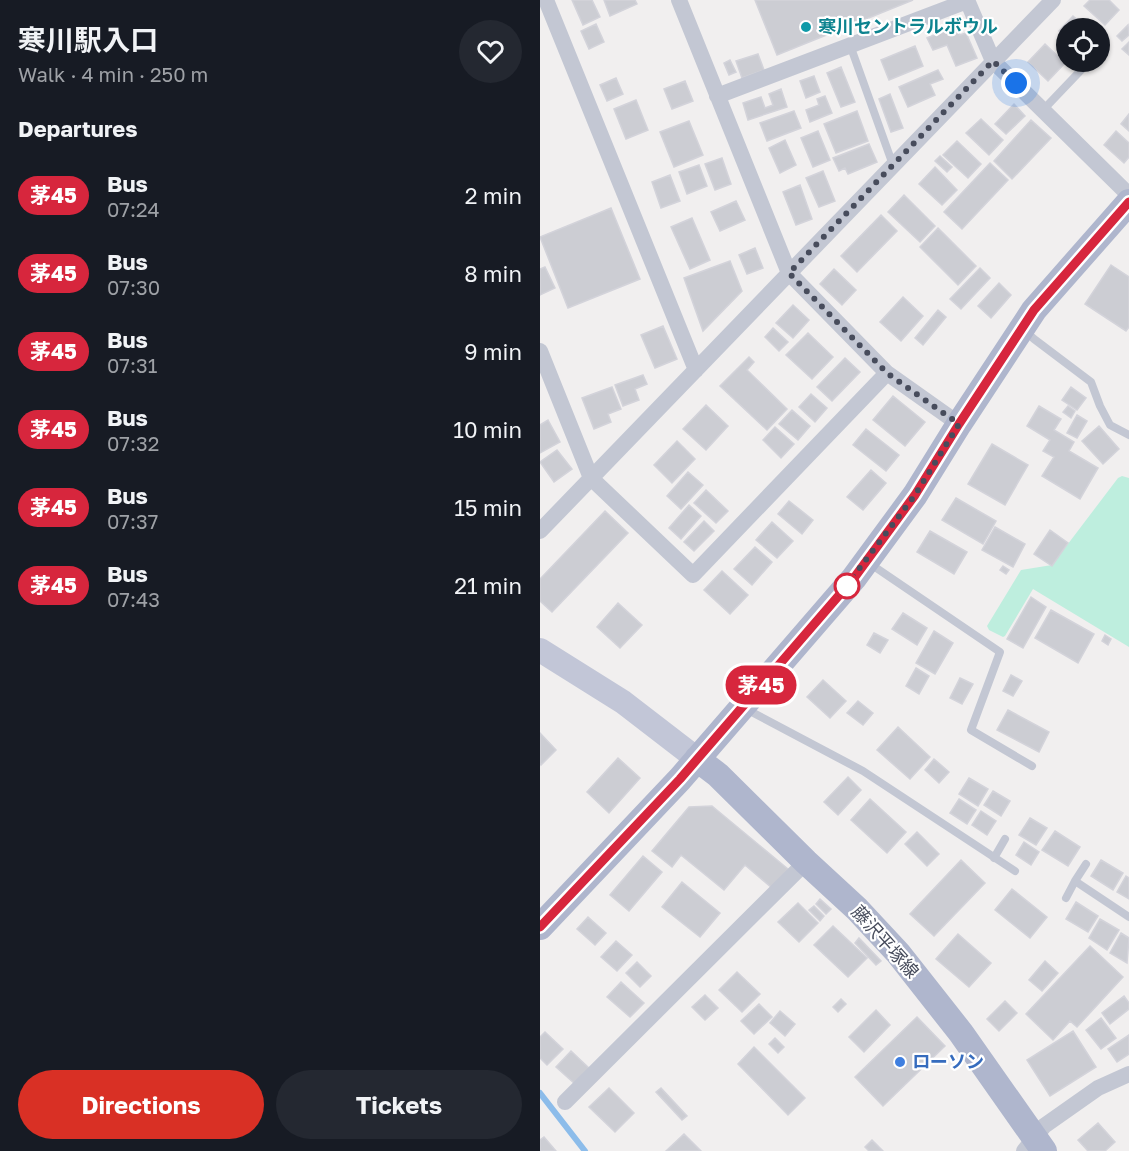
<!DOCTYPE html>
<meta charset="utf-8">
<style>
:root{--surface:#171b24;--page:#242831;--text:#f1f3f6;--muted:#9ea1a6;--accent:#d93025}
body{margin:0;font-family:"Golos Text","Noto Sans JP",sans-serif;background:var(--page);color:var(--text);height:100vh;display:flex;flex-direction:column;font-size:22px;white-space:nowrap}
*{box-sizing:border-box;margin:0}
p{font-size:20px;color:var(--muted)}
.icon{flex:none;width:33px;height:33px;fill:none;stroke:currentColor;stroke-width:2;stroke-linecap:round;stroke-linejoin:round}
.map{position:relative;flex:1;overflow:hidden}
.drawer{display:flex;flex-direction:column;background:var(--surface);width:540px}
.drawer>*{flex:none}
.badge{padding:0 12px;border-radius:20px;font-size:21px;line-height:39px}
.controls{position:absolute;left:516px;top:18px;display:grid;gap:12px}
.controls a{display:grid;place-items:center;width:54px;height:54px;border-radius:50%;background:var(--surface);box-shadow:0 2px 4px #0004;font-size:30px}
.you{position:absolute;width:30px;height:30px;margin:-15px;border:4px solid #fff;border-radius:50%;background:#1a73e8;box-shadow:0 0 0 9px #1a73e833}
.map>.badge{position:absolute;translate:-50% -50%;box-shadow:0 0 0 3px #fff}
h2{padding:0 18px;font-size:22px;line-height:54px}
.round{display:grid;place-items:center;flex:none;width:63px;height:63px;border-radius:32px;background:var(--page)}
.head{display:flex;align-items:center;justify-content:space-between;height:102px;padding:0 18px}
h1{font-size:28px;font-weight:700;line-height:45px}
.action{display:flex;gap:12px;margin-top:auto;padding:12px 18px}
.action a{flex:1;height:69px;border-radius:36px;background:var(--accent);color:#fff;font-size:24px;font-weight:700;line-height:69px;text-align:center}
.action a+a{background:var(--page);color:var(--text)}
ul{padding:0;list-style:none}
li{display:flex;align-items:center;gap:18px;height:78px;padding:0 18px}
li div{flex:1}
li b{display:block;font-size:22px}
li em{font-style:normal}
li .badge{min-width:66px;font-weight:700;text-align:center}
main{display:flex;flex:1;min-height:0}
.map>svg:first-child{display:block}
</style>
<main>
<section class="drawer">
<div class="head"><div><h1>寒川駅入口</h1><p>Walk · 4 min · 250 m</p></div><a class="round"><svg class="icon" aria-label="heart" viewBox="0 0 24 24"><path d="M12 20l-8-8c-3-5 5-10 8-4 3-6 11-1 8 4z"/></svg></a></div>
<h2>Departures</h2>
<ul>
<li><span class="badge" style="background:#d7263d;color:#fff">茅45</span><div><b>Bus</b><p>07:24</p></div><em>2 min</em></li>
<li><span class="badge" style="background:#d7263d;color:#fff">茅45</span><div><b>Bus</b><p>07:30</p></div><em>8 min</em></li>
<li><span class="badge" style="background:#d7263d;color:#fff">茅45</span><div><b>Bus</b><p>07:31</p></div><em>9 min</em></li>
<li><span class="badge" style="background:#d7263d;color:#fff">茅45</span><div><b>Bus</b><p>07:32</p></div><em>10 min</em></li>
<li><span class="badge" style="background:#d7263d;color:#fff">茅45</span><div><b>Bus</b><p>07:37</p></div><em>15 min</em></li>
<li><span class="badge" style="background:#d7263d;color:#fff">茅45</span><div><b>Bus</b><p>07:43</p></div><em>21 min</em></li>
</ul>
<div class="action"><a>Directions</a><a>Tickets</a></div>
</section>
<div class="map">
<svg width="589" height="1151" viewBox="0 0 589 1151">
<rect width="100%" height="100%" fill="#f1efef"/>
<!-- green -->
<path fill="#beeede" d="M582,476L589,478V647L493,589L465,636L463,637L449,630L447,626L481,570L512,565L578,478Z"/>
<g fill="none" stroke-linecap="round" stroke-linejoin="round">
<!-- stream -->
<path stroke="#8cbcea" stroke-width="6" d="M0,1093L45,1151"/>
</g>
<!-- building -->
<path fill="#cccdd3" stroke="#d3d3da" stroke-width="1.5" d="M32,0H52L60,17L43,25Z
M64,0H95L97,4L70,16Z
M215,0H373L237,55Z
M550,0H569L579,10L565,25L544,6Z
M533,16L547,28H526V38L519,31Z
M56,24L64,42L49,49L41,31Z
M588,25L589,35L582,41L577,36Z
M416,26L420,35L426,33L437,58L416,66L407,45L393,50L387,38Z
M589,42V55L582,49Z
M505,44L525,63L508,81L488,62Z
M375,46L383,66L349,80L341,60Z
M218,54L224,70L202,78L196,61Z
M190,60L196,72L189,75L184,63Z
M301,67L315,102L301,107L287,73Z
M398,70L403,79L390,84L395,95L368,107L359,87Z
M274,76L280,92L266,98L260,81Z
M76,78L83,94L67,101L60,85Z
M145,81L153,101L132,109L124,89Z
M241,89L247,107L208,120L203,103L221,97L225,108L233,105L229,94Z
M350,94L363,128L351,132L339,99Z
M285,96L292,113L270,122L266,110L279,105L277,99Z
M96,100L108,130L86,139L74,109Z
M474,104L485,116L466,134L455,124Z
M254,111L261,128L227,141L220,123Z
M317,111L328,141L296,153L284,124Z
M589,114V131L581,124Z
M441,119L463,140L449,155L426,133Z
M491,120L511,138L472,179L454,161Z
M149,121L163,155L134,167L120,132Z
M278,131L290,160L273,167L261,138Z
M576,131L589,143V157L584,163L564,145Z
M245,140L256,165L240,173L229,148Z
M417,141L441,164L428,178L403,155Z
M329,144L337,162L308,174L305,168L299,171L293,158Z
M400,156L412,167L407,172L395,161Z
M182,158L191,184L175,190L165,164Z
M450,163L468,180L422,229L404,212Z
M159,165L167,186L147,194L139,172Z
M395,167L417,190L402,205L379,184Z
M283,171L295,201L279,207L266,178Z
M130,175L140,201L121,208L112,182Z
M260,185L272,219L256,225L243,192Z
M364,195L395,226L380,242L348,212Z
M196,201L205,220L180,231L171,212Z
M71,208L100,279L28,308L0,237Z
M341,215L357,231L317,272L301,256Z
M152,218L170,260L150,269L131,227Z
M398,228L436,266L418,285L380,247Z
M215,248L223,268L207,274L199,255Z
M190,261L202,291L163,331L144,278Z
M571,265L589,277V327L586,331L545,304Z
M5,267L15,288L0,295V269Z
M440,268L450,278L421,309L410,299Z
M294,269L316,290L302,305L280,284Z
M459,283L471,295L451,318L438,306Z
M363,297L383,316L361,341L340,322Z
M253,305L269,320L253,338L236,323Z
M398,310L406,317L383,345L375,338Z
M123,326L137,359L115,368L101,335Z
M233,328L248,342L239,351L225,337Z
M268,333L293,357L272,379L246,355Z
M209,357L214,362L207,370L247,409L227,430L180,386Z
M305,358L320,372L292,401L277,387Z
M103,375L107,384L95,389L99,400L83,406L75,385Z
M72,387L81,409L68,414L71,422L54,429L42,398Z
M531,387L546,398L537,410L522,400Z
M271,394L287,408L275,422L259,407Z
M353,396L385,422L365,446L333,420Z
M166,405L188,426L166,450L143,429Z
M499,406L521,419L514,430L534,442L529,451L558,468L540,499L502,476L514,457L503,451L510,440L487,426Z
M528,406L535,411L531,418L523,412Z
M252,410L270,426L258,440L239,424Z
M537,415L547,421L537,438L527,433Z
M8,420L20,442L0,453V425Z
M559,426L579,449L563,464L542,441Z
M235,427L254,444L241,458L223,440Z
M326,429L359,455L346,471L313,445Z
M137,441L155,459L132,483L114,465Z
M452,444L488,465L465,505L428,484Z
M17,450L32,469L14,482L0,462Z
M331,470L346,483L323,510L307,497Z
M148,472L163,485L141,509L127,496Z
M166,490L188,511L176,523L154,503Z
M416,498L456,521L443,544L402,520Z
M249,501L273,520L262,534L238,514Z
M149,505L161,516L141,539L129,528Z
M65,511L88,533L12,612L0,601V579Z
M164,521L174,531L154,551L144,542Z
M232,522L253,541L237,558L216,540Z
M455,527L485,544L473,567L442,550Z
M510,530L528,543L512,566L494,554Z
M390,531L427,552L414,574L377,552Z
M215,547L232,562L212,585L194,569Z
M463,566L469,570L466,574L460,570Z
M182,571L208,595L190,614L164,590Z
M491,597L506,607L483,648L467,639Z
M78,603L102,625L80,648L57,627Z
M511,610L554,634L538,663L495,638Z
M363,613L387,628L377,645L352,629Z
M394,631L413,643L395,674L376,663Z
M334,633L348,640L340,653L327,645Z
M565,635L571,639L568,645L562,641Z
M376,668L389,676L379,694L366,686Z
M471,675L482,681L473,696L463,691Z
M420,678L433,684L422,704L410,698Z
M283,680L306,701L290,718L267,697Z
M318,701L333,713L323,725L307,713Z
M468,710L509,732L499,752L457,730Z
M358,727L390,757L370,779L337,750Z
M0,733L16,750L1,765L0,763Z
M78,758L100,778L69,813L47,792Z
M394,759L409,772L399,783L385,770Z
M308,777L321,790L298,815L284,802Z
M429,778L448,789L438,806L419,794Z
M453,791L470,801L461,816L444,805Z
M330,799L366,832L347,853L311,820Z
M419,799L436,810L427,824L410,813Z
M172,806L248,869L232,888L205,865L184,890L141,855L132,867L112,851L149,807Z
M441,811L456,821L447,835L432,825Z
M490,818L507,828L496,845L479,835Z
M515,831L540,847L528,866L502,850Z
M377,832L399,854L387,866L365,844Z
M484,842L499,852L491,865L476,855Z
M103,856L122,872L89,911L70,895Z
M421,860L445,883L394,936L370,914Z
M561,860L583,873L573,890L551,876Z
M586,876L589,878V899L577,892Z
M142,882L180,913L160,937L122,907Z
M472,889L507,917L490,938L455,910Z
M280,899L291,909L286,914L276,904Z
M536,902L558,916L548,932L526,919Z
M258,903L278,923L259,942L238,922Z
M274,906L284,916L280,921L269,910Z
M48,917L66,933L55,945L37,929Z
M560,919L579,930L567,950L549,938Z
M293,926L327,958L308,977L274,945Z
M581,933L589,938L587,963L570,953Z
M418,934L451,963L429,987L396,959Z
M319,938L341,961L336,965L315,943Z
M76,941L92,955L77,971L61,957Z
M550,946L583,977L537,1027L530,1021L513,1040L486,1014Z
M505,961L518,973L502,991L489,980Z
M97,962L111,976L100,987L86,973Z
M197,972L220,994L202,1012L179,990Z
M81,982L104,1003L90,1017L67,997Z
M165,995L178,1008L165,1020L152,1007Z
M584,996L589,1003V1009L570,1024L562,1013Z
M301,999L306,1004L298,1012L293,1007Z
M465,1001L477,1013L459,1031L447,1019Z
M219,1004L232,1017L214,1034L201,1021Z
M336,1010L350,1025L324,1052L309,1037Z
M240,1011L255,1024L245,1036L230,1023Z
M377,1017L405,1046L343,1106L315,1077Z
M561,1018L576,1038L561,1049L546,1030Z
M533,1031L556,1067L510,1096L487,1060Z
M5,1032L23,1049L7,1065L0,1058V1037Z
M589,1035V1054L577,1062L568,1049Z
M235,1038L244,1047L238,1053L229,1044Z
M214,1047L265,1098L248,1115L198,1064Z
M31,1051L50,1069L35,1084L16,1067Z
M69,1088L94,1113L75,1132L49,1107Z
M121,1088L147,1116L142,1120L116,1092Z
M558,1123L575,1142L565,1151H548L538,1140Z
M144,1134L161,1151H126Z
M4,1137L16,1151H0V1140Z
M332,1140L343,1151H329L325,1147Z"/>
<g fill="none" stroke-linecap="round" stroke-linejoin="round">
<!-- lane -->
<path stroke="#c3c7d3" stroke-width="8" d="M310,45L353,165
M503,110L544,67
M484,330L494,339L551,382L560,406L570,425L589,435
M329,563L460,652L431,730L492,766
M204,708L323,771L475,871
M454,858L465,839
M546,864L535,881L589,917
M526,898L535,881"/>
<!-- street -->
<path stroke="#c3c7d3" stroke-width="16" d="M6,0L156,370
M139,0L249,273L347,373L419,424
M427,0L453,61L589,195
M177,96L427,1
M0,351L51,478L153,575L347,373
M0,531L513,0
M25,1102L266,862
M484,1151L504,1126L558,1088L589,1074"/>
<!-- secondary -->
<path stroke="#c2c6d7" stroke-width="24" d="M0,650L83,702L157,759"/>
<!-- primary -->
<path stroke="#afb6cd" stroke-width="26" d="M157,759L178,775L266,862L317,909L358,953L421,1033L504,1151
M0,927L140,779L314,578L375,495L419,424L494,310L589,202"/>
</g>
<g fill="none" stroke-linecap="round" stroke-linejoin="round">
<!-- line casing -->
<g stroke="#fff" stroke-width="14">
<path id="line" d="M0,927L140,779L314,578L375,495L419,424L494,310L589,202"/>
</g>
<!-- line -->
<use href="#line" stroke="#d7263d" stroke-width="9"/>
<!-- walk -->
<path stroke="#474c5c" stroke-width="6" stroke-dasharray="0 10.8" d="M307,586L300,594L375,495L419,424L347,373L249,273L453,61L476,83"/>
</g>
<!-- markers -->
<circle fill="#0f9aa8" stroke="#fff" stroke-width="2" cx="266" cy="27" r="6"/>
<circle fill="#fff" stroke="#d7263d" stroke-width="3" cx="307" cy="586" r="12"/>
<circle fill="#3f7fe0" stroke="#fff" stroke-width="2" cx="360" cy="1062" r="6"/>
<g text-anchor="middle" stroke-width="4.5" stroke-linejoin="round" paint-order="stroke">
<!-- culture labels -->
<g font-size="18" font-weight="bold" fill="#0d838f" stroke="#fff" text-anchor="start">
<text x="278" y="33">寒川セントラルボウル</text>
</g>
<!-- street labels -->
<g font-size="18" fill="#474c5c" stroke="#fff">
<text transform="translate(345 942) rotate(48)" y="6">藤沢平塚線</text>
</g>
<!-- shop labels -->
<g font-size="18" font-weight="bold" fill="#366cbe" stroke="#fff" text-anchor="start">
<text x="372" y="1068">ローソン</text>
</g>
</g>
</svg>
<div class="controls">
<a><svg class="icon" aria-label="locate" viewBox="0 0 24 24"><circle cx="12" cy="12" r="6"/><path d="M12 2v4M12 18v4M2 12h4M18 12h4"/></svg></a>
</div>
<div class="you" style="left:476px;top:83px"></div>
<b class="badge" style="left:221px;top:685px;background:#d7263d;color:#fff">茅45</b>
</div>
</main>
